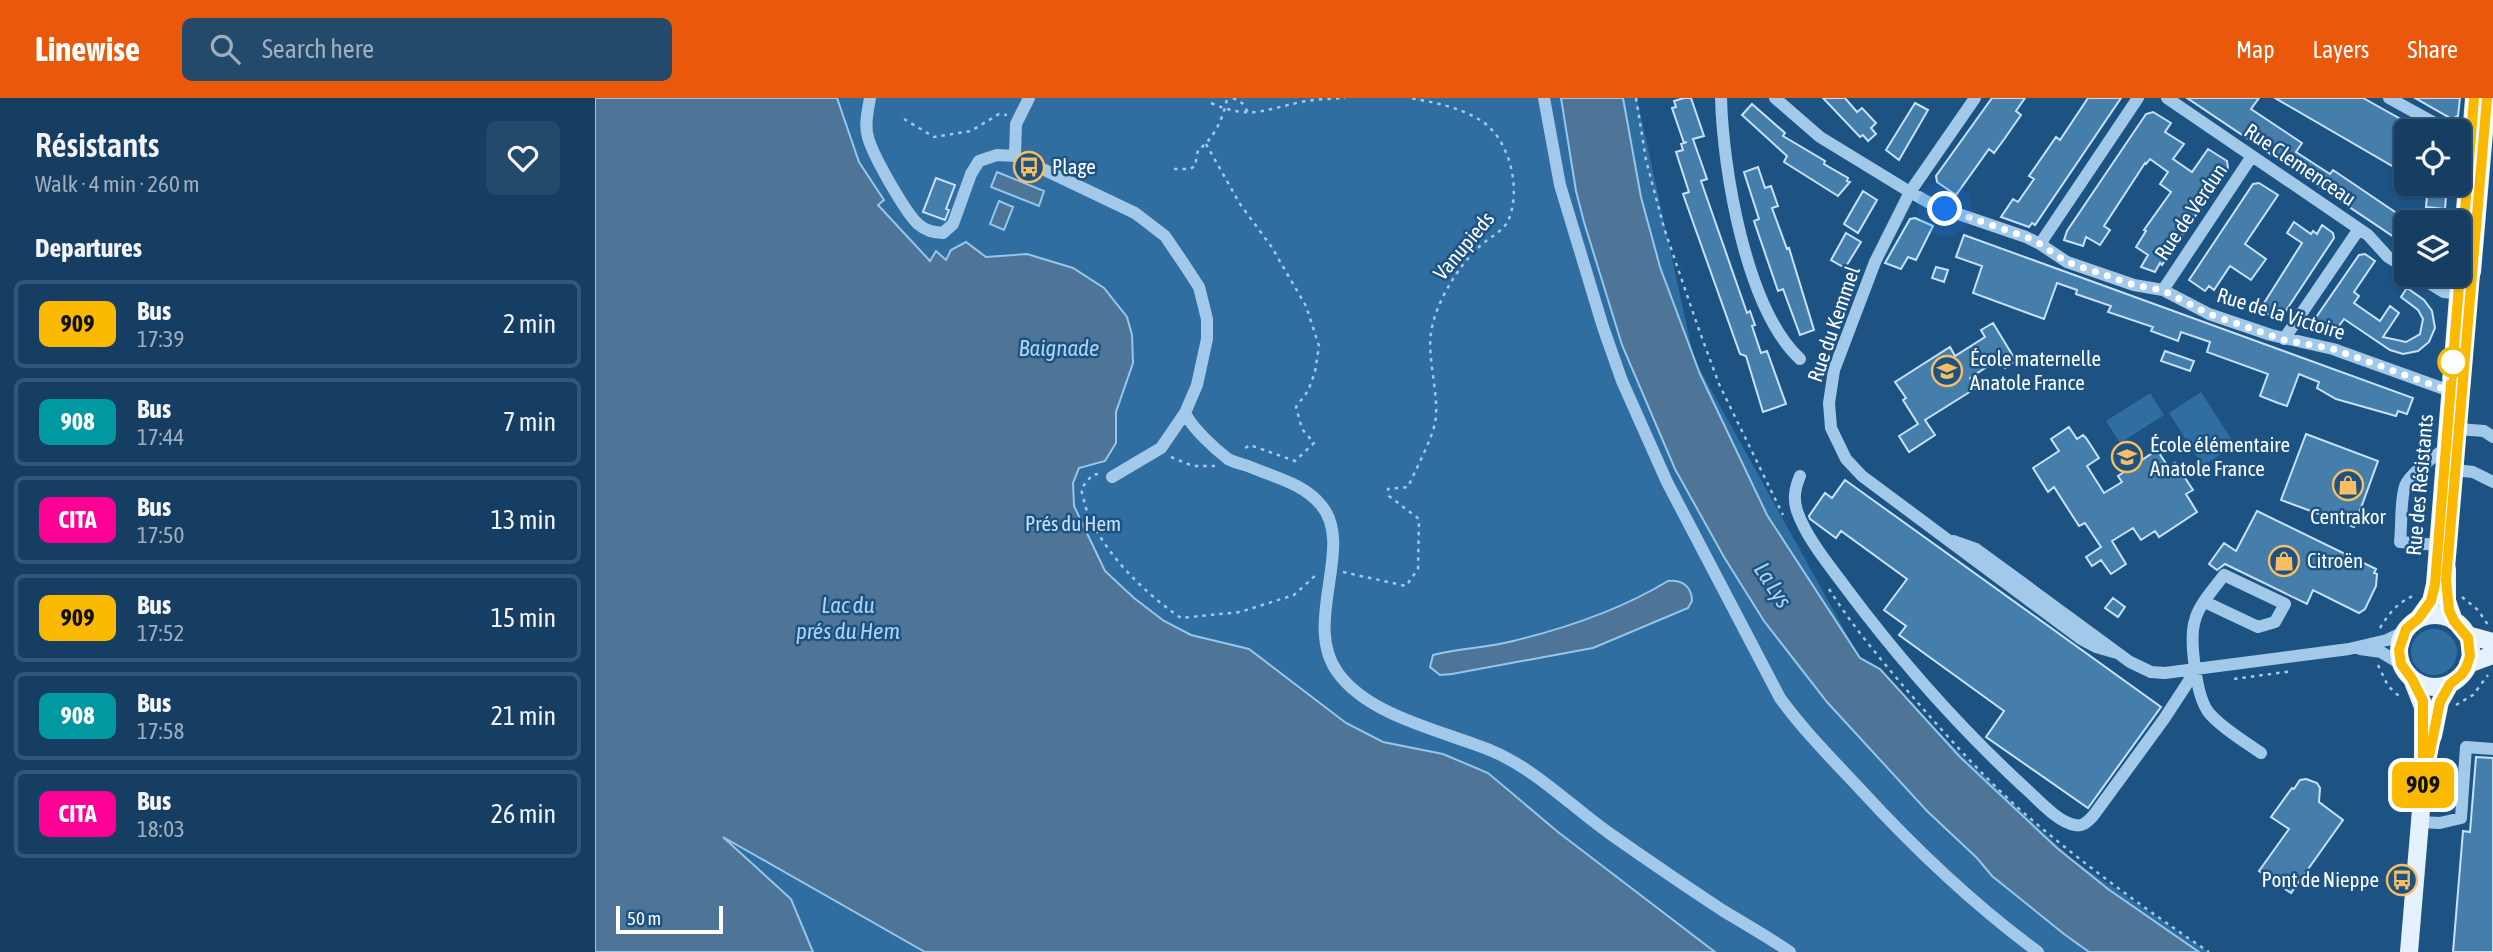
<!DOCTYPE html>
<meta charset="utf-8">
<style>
:root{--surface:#163e62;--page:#23496b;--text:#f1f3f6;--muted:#9eaebe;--line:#355777;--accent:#ea580c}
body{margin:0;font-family:"Asap Condensed",sans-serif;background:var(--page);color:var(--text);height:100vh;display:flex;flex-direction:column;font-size:26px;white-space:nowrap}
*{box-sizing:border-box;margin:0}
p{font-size:23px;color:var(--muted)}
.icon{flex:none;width:38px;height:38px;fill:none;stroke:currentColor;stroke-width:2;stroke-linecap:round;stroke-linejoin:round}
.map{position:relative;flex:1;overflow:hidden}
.side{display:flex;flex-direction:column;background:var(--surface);width:595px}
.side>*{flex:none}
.badge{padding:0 14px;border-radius:10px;font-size:24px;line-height:46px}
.controls{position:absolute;left:1799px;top:21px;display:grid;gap:14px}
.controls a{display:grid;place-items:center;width:77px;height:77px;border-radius:10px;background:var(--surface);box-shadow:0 2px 5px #0004,0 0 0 2px var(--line);font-size:35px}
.scale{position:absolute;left:21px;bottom:18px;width:107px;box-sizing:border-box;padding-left:7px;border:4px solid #fff;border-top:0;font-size:19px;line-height:24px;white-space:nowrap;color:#fff;-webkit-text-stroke:5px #1d5382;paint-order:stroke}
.you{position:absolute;width:35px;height:35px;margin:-18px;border:5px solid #fff;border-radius:50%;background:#1a73e8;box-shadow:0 0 0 10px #1a73e833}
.map>.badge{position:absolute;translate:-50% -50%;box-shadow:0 0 0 4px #fff}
h2{padding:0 35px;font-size:26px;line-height:63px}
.round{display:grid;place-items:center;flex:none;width:74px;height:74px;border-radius:10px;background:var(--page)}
.head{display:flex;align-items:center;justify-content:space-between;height:119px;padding:0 35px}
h1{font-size:33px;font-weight:600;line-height:52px}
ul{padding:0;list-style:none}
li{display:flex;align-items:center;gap:21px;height:88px;margin:0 14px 10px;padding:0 21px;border:4px solid var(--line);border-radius:10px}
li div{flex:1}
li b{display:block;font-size:26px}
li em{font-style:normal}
li .badge{min-width:77px;font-weight:700;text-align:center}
header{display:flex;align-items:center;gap:42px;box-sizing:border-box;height:98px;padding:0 35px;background:var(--accent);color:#fff}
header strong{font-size:33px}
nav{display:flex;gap:38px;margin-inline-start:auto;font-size:24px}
.search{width:490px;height:63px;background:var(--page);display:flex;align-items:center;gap:18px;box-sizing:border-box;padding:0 24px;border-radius:10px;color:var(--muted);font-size:26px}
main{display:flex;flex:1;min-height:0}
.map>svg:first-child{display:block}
</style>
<header>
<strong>Linewise</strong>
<div class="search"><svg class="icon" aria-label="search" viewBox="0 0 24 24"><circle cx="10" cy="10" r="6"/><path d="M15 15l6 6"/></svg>Search here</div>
<nav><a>Map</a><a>Layers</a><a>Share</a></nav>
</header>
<main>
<section class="side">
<div class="head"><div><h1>Résistants</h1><p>Walk · 4 min · 260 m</p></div><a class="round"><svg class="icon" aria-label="heart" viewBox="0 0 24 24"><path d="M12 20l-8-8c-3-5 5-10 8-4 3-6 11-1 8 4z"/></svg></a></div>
<h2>Departures</h2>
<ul>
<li><span class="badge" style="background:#fbba00;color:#111">909</span><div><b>Bus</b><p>17:39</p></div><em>2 min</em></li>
<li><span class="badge" style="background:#0099a1;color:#fff">908</span><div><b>Bus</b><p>17:44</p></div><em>7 min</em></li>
<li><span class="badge" style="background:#ff0096;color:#fff">CITA</span><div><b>Bus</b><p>17:50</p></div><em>13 min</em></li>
<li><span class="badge" style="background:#fbba00;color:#111">909</span><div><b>Bus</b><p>17:52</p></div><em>15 min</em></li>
<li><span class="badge" style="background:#0099a1;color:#fff">908</span><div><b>Bus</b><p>17:58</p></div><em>21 min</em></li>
<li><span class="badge" style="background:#ff0096;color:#fff">CITA</span><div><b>Bus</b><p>18:03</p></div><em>26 min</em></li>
</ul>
</section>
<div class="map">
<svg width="1898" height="854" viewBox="0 0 1898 854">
<rect width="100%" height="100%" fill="#1d5382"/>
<!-- green -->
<path fill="#306da0" d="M0,0H1042L1099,261L1265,560L1478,762L1613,854H0Z
M1606,294L1640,347L1608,368L1574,315Z
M1555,295L1569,317L1525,345L1511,323Z
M1816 554a23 23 0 1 1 46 0a23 23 0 1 1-46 0Z"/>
<!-- water -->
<path fill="#4e7597" stroke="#95c6eb" stroke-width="2" d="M0,0H242L264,64L289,102L283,107L335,163L341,153L351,162L356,152L371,144L391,159L432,156L478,170L509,190L532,219L537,237L538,265L521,314V345L510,363L484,370L478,385L479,408L510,473L539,500L569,523L596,537L654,551L751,625L788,644L848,656L893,675L963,734L1120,854H330L128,739L196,801L218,854H0Z
M966,0H1028L1046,99L1065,169L1105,276L1172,417L1265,560L1285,571L1365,659L1462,750L1513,791L1604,854H1494L1469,836L1397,778L1382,760L1332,713L1232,604L1169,523L1129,459L1080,371L1027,247L989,124L981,93Z
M402,74L449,93L444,108L396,89Z
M404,103L418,109L409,132L395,126Z
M1073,483C1087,481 1097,489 1097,503L1093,510L998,550L857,576L845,577L835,569L838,557C864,550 892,550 918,543C972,530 1025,512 1073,483Z"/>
<!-- building -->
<path fill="#457dab" stroke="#c7e1f7" stroke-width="2" d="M1089,0H1096L1109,38L1098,41L1112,81L1106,83L1152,215L1155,213L1160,227L1157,228L1166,255L1172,253L1191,306L1168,314L1151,258L1145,256L1088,96L1094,94L1081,54L1088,52L1086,46L1092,44L1089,45L1077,10L1081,9L1079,3Z
M1228,0H1250L1262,14L1267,10L1281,25L1276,30L1281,36L1273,43L1268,37L1265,39Z
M1397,0H1430L1421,13L1426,17L1410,40L1399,55L1394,51L1361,97L1342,84L1341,78Z
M1493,0H1526L1440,127L1437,125L1434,129L1406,119L1418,101L1423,104L1439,81L1434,78L1461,39L1465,42Z
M1592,0H1664L1656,11L1707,45L1701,54L1735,76L1738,72L1803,116L1807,121L1804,127L1811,132V147Z
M1680,0H1768L1827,33H1811V76Z
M1820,0H1865L1863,18L1857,21Z
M1320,5L1333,12L1304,62L1291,52Z
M1157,6L1190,35L1188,38L1230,63L1229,66L1253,80L1252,83L1255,84L1243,98L1189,64L1192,58L1147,17Z
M1558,14L1576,25L1570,34L1589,46L1578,61L1597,74L1613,51L1632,63L1633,70L1567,167L1565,165L1560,174L1546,169L1553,157L1541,149L1551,133L1549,132L1576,94L1565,86L1573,74L1555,61L1551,66L1550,65L1509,128L1515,132L1505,147L1491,139L1488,148L1469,142L1472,133L1551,16Z
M1163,69L1170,90L1176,88L1183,108L1177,110L1192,151L1194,150L1219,232L1205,237L1188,191L1183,193L1159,123L1164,121L1149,74Z
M341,80L360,87L351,111L354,112L350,122L328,114Z
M1664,85L1683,97L1650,146L1671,161L1656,182L1635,168L1619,192L1614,188L1610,193L1594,182L1658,86Z
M1833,86H1852L1850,111L1831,109Z
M1268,93L1282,102L1263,135L1249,126Z
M1320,120L1338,128L1321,162L1313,159L1306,171L1290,165L1315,121Z
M1699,124L1716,136L1718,133L1722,136L1727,127L1738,135L1739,140L1688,217L1681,219L1664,213L1707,145L1692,135Z
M1251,135L1266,144L1250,170L1236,162Z
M1369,137L1818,300L1812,316L1803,313L1801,318L1741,301L1722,290L1724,284L1704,276L1692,308L1683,305L1665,298L1673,276L1612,254L1615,244L1586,234L1583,243L1556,233L1558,229L1513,214L1516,208L1481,196L1482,192L1462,185L1449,221L1378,195L1387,168L1361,159Z
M1770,156L1780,163L1759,194L1764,198L1759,205L1785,223L1795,208L1804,215L1788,239L1811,244L1825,236L1828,221L1823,212L1806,199L1812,190L1829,202L1837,213L1840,230L1834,244L1823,253L1808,256L1795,252L1749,221L1736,239L1713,231L1764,157Z
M1341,169L1353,172L1349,184L1337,180Z
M1398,225L1421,263L1410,270L1404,261L1375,280L1381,290L1330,322L1340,337L1314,354L1304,338L1323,326L1308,302L1311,300L1300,284L1355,249L1360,258L1390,239L1386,232Z
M1570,253L1599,263L1595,273L1566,263Z
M1474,329L1482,341L1488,337L1491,340L1504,360L1492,368L1509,395L1527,384L1523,378L1562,352L1574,370L1580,365L1598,392L1591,396L1602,414L1564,439L1560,433L1546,442L1538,430L1517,443L1531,466L1516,476L1506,462L1497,468L1491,459L1506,449L1490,425L1484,428L1459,389L1453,394L1438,370L1464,353L1456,341Z
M1711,336L1783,363L1759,429L1686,402Z
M1250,382L1566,609L1493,710L1391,639L1409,613L1304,537L1311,528L1289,512L1312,481L1246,433L1241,440L1215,421L1214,418L1230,395L1237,400Z
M1662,413L1781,471L1779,475L1782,476L1781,488L1770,511L1764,515L1718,492L1712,506L1630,466L1622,472L1614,466L1629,445L1641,453Z
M1518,500L1530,509L1523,519L1510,510Z
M1881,659L1898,660V854H1858L1868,733L1875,734Z
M1711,681L1722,685L1725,690L1724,704L1748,722L1696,795L1664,773L1694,731L1676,719L1697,690L1699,691L1705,682Z"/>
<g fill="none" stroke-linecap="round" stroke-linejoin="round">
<!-- path -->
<path stroke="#a2c9e9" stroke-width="2.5" stroke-dasharray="3.5 5" stroke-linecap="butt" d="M638,0L647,5L653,14
M1041,0L1051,62L1069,130L1103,229L1124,286L1188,417
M616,5C655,22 668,12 706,4C720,1 736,1 750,0
M309,21L339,39L376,33L404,16L412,17
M611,46L645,106L676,148L711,208L724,248L720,274L713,293L701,309L707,331L719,345L700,363L655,347L647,352
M579,71H595L600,68L603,52C619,41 629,19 632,0
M576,359L598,368H620
M503,376L497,377L486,391C489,402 491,413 496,423C517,463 550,495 586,520L645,514L699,497L722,476
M748,474L811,488L823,471L824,421L794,398L793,391L813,389C820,373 837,341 840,325C845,300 832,261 836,235C840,205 864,167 885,148C895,139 907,134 913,123C927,92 915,40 885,22C864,9 838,4 814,0
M1234,491C1258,529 1287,563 1316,597C1352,638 1389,680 1430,716C1488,766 1550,811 1614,854
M1867,499L1883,512L1893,527
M1785,530C1794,515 1803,504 1820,497
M1783,567L1793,588L1807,601
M1639,581L1698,573
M1861,607L1878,597L1893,577"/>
<!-- minor -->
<path stroke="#a2c9e9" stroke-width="12" d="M275,0C273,12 269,27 273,39C277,56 310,114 323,126C331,133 337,134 348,135L358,126L376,76L384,63L402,57L420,58L540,115L570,138L589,166L604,189L612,221V241L602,287L590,315C597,330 620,351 633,361C638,364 647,366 653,368C678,379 708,385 726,407C761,448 706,525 743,575C775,619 849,633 897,653C940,671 976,708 1014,735C1051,761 1089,787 1127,812C1150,826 1173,839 1195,854
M949,0L965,87L1008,229L1027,283L1072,384L1185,600C1209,633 1238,662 1266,692C1321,752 1378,806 1443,854
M1126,0C1128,72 1151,211 1205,261
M1180,0L1225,39L1315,94L1340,108L1431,139L1445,146L1472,164L1539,187L1568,192L1614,216L1676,237L1738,251L1855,293
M1380,0L1315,94L1280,164L1239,272L1234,305L1236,330L1251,361L1267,378L1486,541L1501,549L1522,555
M1572,0L1773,137L1793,159L1811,170
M1794,0L1854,33
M420,58L421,26L434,0
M1445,146L1543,0
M1821,177L1849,194L1875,197
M1568,192L1657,58
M1689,241L1764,131
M1863,331L1889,333L1898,339
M1860,372L1878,374L1898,384
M1205,378C1200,390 1198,400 1202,413C1212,441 1234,467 1251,490C1304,561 1364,629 1429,689C1443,701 1462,724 1480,727C1488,729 1493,723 1498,718L1569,621L1601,572
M517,379L566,350L590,315
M1358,443L1381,451L1535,564L1556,574L1570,575L1754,551L1792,542L1809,534
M1843,447L1805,444C1807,426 1805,404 1810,388C1815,375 1840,358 1851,350
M1610,504L1663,529L1680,524L1690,506L1629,477C1619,491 1604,506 1600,522C1594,541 1601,601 1615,616C1628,631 1649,643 1666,655
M1765,551L1786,554L1806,566
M1825,724L1845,725L1866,720L1871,649L1898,651"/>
<!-- major -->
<path stroke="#e6f1fe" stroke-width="18" d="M1877,174L1892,0
M1852,471V503L1859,523
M1804 553a36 36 0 1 1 72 0a36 36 0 1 1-72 0Z
M1823,521L1836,503L1840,486L1879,0
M1872,537L1898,544
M1873,566L1898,557
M1838,638L1845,604L1855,586
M1814,854L1828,688V609L1817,581"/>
</g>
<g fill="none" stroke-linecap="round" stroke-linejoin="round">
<!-- line casing -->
<g stroke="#fff" stroke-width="16">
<path id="line" d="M1879,0L1840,486L1836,503L1823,521L1811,531L1804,552L1806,566L1817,581L1828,603V688L1845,604L1855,586L1866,577L1871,570L1875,558L1873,540L1859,523L1854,512L1851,482L1892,0"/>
</g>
<!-- line -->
<use href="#line" stroke="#fbba00" stroke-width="10"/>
<!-- walk -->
<path stroke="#fff" stroke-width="7" stroke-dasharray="0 12.6" d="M1350,111L1431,139L1445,146L1472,164L1539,187L1567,192L1614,216L1689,242L1738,251L1846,290L1858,264"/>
</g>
<!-- icons -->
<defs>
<g id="bus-ring" transform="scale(1.575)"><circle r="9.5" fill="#1d5382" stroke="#f9be61" stroke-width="1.5"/><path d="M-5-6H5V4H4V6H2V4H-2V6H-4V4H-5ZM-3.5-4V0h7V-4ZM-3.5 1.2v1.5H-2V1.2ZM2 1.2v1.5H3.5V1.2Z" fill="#f9be61"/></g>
<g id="school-ring" transform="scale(1.575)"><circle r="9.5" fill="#1d5382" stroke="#f9be61" stroke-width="1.5"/><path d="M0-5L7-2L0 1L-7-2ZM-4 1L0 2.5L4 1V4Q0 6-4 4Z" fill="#f9be61"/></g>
<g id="shop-ring" transform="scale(1.575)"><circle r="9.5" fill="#1d5382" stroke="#f9be61" stroke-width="1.5"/><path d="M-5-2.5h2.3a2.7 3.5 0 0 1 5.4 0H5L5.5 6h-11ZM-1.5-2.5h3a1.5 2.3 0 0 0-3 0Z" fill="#f9be61"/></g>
</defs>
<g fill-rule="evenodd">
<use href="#bus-ring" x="434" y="69"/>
<use href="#school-ring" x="1352" y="273"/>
<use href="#school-ring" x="1532" y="359"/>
<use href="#shop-ring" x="1753" y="387"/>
<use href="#shop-ring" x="1689" y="463"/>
<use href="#bus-ring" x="1807" y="782"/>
</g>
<!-- markers -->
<circle fill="#fff" stroke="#fbba00" stroke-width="3.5" cx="1858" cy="264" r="14"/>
<g text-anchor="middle" stroke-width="5" stroke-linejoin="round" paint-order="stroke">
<!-- street labels -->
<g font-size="21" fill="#fff" stroke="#1d5382">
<text transform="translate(1705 67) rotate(34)" y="7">Rue Clemenceau</text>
<text transform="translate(1596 114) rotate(-56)" y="7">Rue de Verdun</text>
<text transform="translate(869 148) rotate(-50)" y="7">Vanupieds</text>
<text transform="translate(1686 216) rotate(17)" y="7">Rue de la Victoire</text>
<text transform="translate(1239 226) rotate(-71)" y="7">Rue du Kemmel</text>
<text transform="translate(1825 387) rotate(-85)" y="7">Rue des Résistants</text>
</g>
<!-- poi labels -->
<g font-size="21" fill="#fff" stroke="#1d5382" text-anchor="start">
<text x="457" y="76">Plage</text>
<text x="1375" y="268">École maternelle<tspan x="1375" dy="24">Anatole France</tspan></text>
<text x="1555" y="354">École élémentaire<tspan x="1555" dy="24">Anatole France</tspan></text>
<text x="1753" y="426" text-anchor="middle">Centrakor</text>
<text x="1712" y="470">Citroën</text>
<text x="1784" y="789" text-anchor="end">Pont de Nieppe</text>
</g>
<!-- park labels -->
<g font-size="21" fill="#c7e1f7" stroke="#1d5382">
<text x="478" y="433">Prés du Hem</text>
</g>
<!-- water labels -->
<g font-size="23" font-style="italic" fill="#aed3f1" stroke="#1d5382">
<text x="464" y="258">Baignade</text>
<text transform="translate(1178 487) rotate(57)" y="8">La Lys</text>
<text x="253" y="515">Lac du<tspan x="253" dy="26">prés du Hem</tspan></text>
</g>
</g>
</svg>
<div class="controls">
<a><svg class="icon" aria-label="locate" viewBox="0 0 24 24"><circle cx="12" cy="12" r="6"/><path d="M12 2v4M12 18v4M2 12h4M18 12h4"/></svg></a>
<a><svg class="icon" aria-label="layers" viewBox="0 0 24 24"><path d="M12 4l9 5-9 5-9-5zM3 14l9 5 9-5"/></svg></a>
</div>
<div class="scale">50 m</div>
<div class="you" style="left:1350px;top:111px"></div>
<b class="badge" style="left:1828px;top:687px;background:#fbba00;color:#111">909</b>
</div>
</main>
